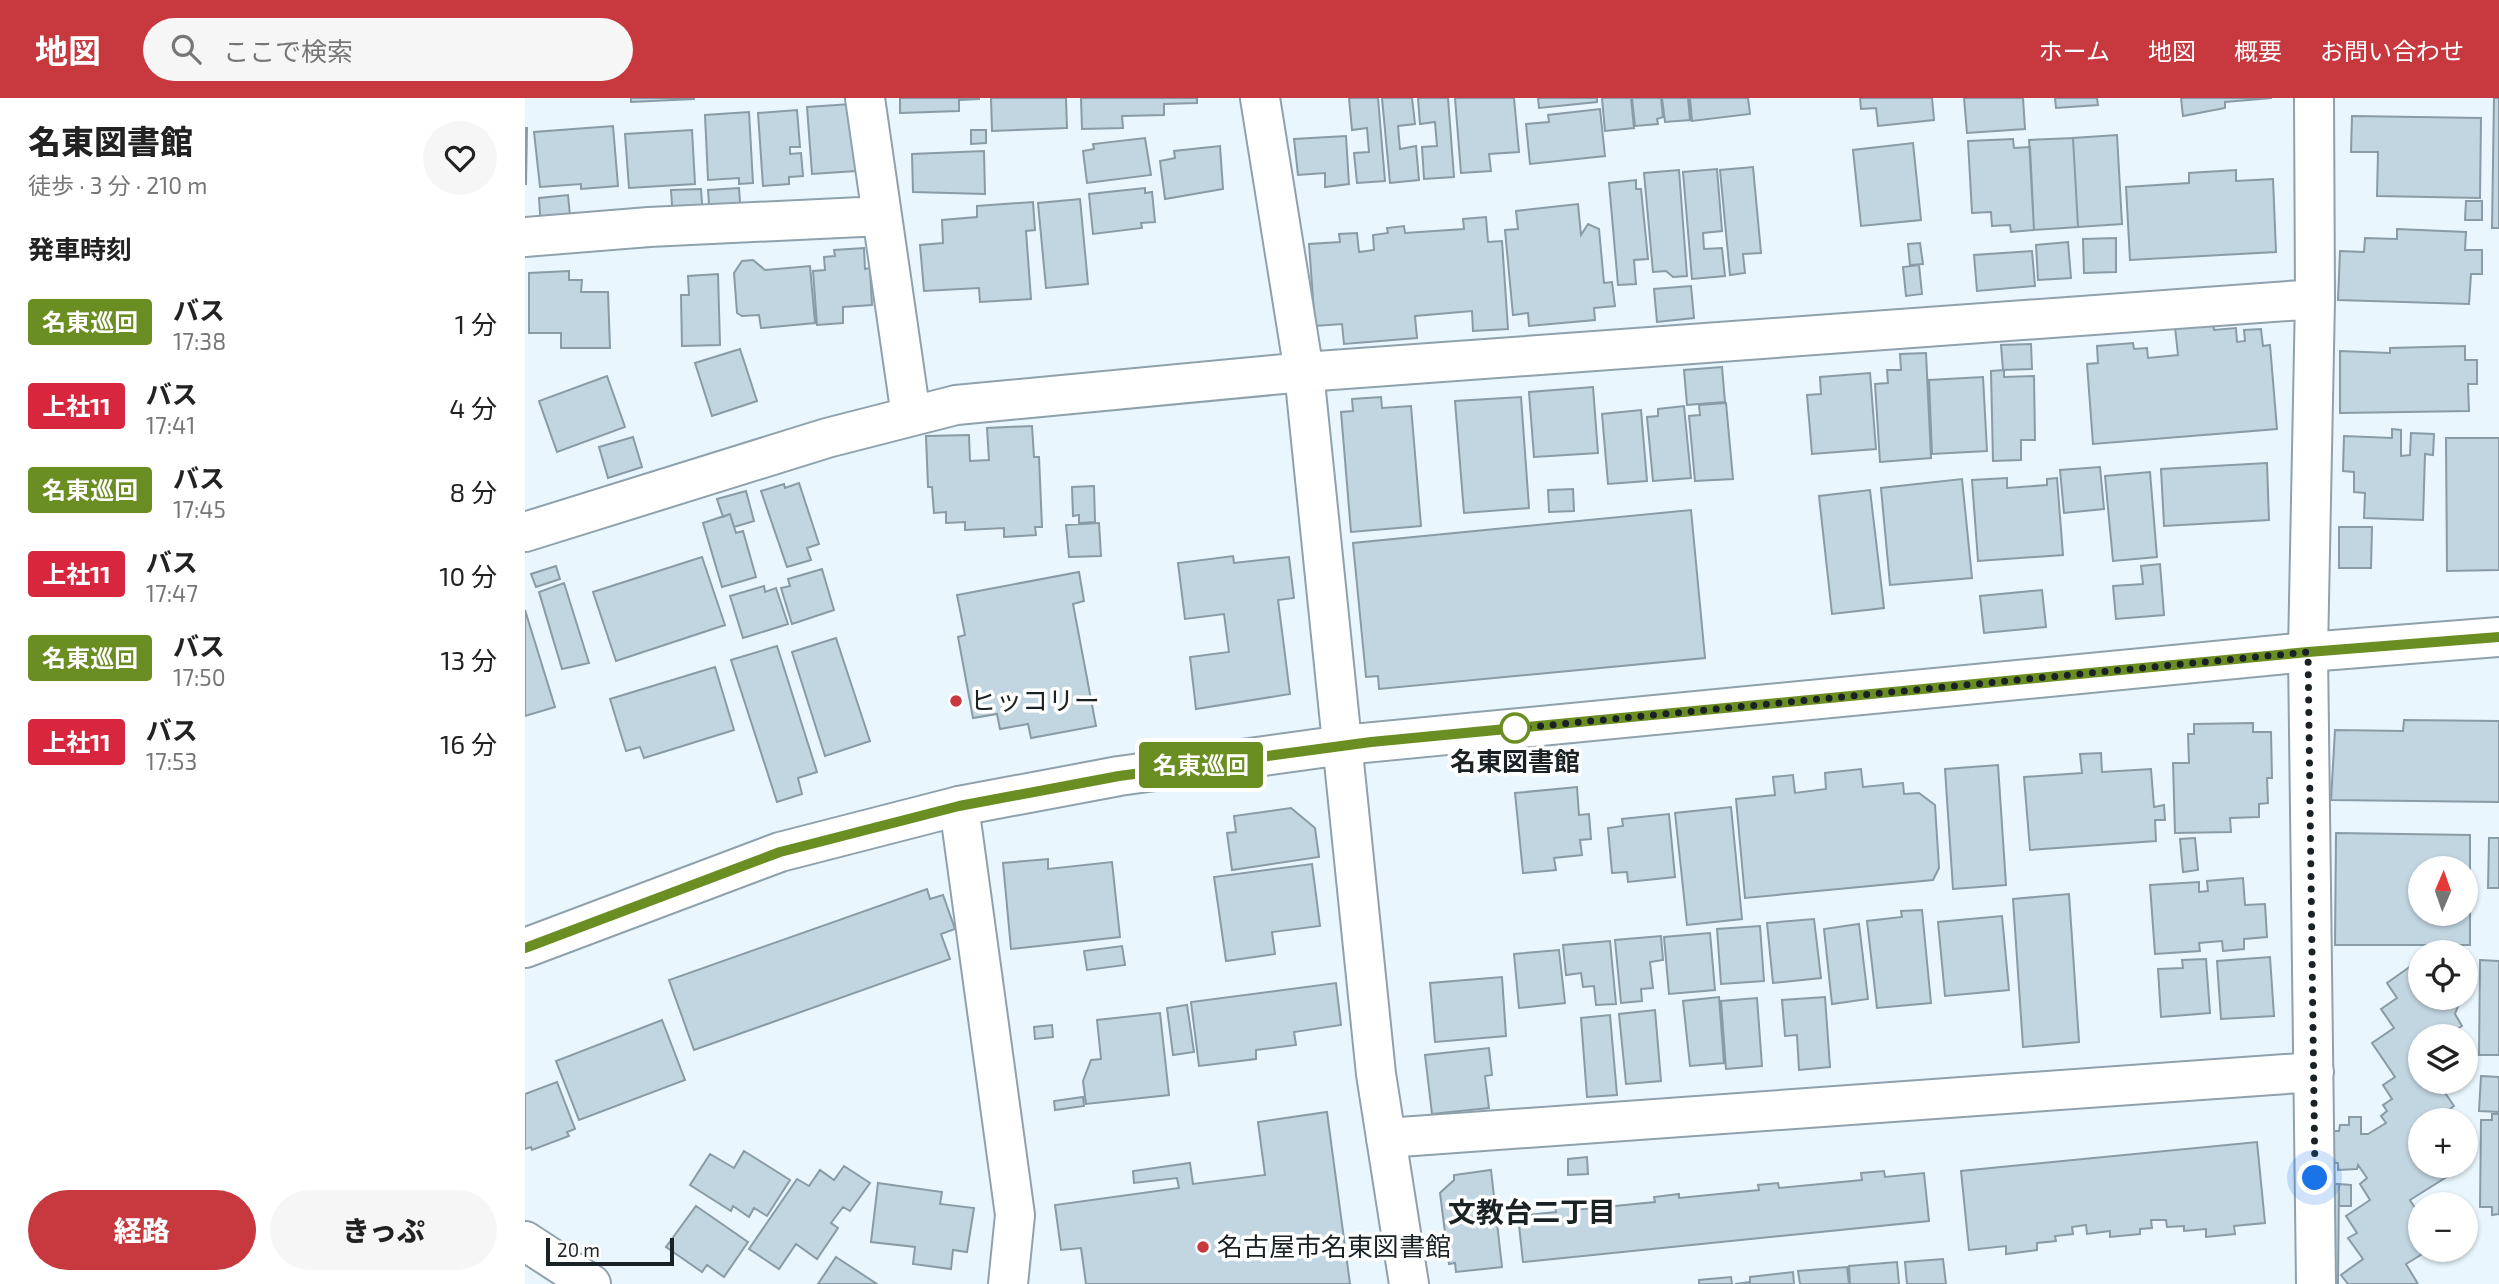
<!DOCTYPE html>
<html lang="ja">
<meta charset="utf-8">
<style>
:root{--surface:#fff;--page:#f6f6f6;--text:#222;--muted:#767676;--accent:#c7383f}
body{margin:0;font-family:"Exo 2","Noto Sans JP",sans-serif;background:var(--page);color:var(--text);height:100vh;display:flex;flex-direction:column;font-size:26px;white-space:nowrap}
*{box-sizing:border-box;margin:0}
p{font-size:23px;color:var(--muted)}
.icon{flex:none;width:38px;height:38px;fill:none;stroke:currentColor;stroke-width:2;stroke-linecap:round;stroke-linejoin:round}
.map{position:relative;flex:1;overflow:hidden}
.sheet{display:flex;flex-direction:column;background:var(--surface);width:525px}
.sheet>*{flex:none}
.badge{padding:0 14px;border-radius:5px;font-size:24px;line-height:46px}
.needle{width:46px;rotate:2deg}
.buttons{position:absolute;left:1883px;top:758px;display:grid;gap:14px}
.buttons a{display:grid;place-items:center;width:70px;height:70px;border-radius:50%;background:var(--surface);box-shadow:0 2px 5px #0004;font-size:35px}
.scale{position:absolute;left:21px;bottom:18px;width:128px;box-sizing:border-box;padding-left:7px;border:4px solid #1a2226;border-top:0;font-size:19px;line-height:24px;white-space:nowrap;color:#1a2226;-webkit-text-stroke:5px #fff;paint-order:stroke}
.you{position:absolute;width:35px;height:35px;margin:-18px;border:5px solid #fff;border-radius:50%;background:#1a73e8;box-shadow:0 0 0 10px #1a73e833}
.map>.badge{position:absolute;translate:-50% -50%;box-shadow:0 0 0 4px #fff}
h2{padding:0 28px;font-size:26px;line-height:63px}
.round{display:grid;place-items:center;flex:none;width:74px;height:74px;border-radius:37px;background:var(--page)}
.head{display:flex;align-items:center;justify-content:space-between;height:119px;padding:0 28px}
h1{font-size:33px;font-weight:800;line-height:52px}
.button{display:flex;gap:14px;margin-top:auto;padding:14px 28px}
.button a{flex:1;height:80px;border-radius:42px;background:var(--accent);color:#fff;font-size:28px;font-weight:800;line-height:80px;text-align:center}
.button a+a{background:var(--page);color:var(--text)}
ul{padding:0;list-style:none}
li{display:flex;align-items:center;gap:21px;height:84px;padding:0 28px}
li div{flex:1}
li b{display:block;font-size:26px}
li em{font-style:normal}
li .badge{min-width:77px;font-weight:700;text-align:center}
header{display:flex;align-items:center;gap:42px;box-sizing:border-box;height:98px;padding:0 35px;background:var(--accent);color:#fff}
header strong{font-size:33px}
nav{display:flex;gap:38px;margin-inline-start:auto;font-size:24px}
.search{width:490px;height:63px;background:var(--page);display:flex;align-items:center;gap:18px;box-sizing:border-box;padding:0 24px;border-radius:38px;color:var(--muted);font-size:26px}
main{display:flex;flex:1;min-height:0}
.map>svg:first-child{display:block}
</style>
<header>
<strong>地図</strong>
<div class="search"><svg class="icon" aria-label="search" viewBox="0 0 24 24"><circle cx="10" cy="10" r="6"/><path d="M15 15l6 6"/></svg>ここで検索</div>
<nav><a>ホーム</a><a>地図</a><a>概要</a><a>お問い合わせ</a></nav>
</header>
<main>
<section class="sheet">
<div class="head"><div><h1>名東図書館</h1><p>徒歩 · 3 分 · 210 m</p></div><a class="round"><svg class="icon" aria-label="heart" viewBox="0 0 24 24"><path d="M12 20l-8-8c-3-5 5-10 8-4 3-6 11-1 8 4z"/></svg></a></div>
<h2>発車時刻</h2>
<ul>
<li><span class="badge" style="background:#6b8e23;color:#fff">名東巡回</span><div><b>バス</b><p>17:38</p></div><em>1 分</em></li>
<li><span class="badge" style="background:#d7263d;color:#fff">上社11</span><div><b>バス</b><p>17:41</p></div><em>4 分</em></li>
<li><span class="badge" style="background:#6b8e23;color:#fff">名東巡回</span><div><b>バス</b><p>17:45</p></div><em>8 分</em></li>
<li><span class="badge" style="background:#d7263d;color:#fff">上社11</span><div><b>バス</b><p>17:47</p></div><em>10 分</em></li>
<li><span class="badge" style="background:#6b8e23;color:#fff">名東巡回</span><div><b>バス</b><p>17:50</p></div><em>13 分</em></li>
<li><span class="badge" style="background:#d7263d;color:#fff">上社11</span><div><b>バス</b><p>17:53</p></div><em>16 分</em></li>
</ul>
<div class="button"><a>経路</a><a>きっぷ</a></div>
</section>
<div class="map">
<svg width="1974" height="1186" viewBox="0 0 1974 1186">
<rect width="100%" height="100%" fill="#e9f6fd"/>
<!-- building -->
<path fill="#c2d6e1" stroke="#889ba6" stroke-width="2" fill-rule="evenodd" d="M106,0H169V1L106,4Z
M375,0H454V1L434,2V13L375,15Z
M466,0H541L542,30L467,33Z
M556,0H672V5L639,6V17L597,18L598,30L557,31Z
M824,0H853L860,83L832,85L829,55L844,54L842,30L827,32Z
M857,0H887L890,26L873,28L875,51L891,48L894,82L865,85Z
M893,0H923L929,79L899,81L897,49L912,48L910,24L895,26Z
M930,0H989L994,54L964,56L966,73L936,75Z
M1013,0H1072V4L1014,10Z
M1077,0H1106L1109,30L1080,33Z
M1107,0H1136L1138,19L1132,21L1133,26L1110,28Z
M1137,0H1163L1165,22L1140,24Z
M1165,0H1223L1225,16L1167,23Z
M1335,0H1407L1409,22L1353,28L1351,10L1336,11Z
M1439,0H1498L1500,31L1442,35Z
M1530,0H1572L1573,7L1531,10Z
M1656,0H1747L1700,4V10L1658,18Z
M1969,0H1974V130H1967Z
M326,6L331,73L287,76L282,9Z
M1075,11L1080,58L1005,66L1001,26L1024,24L1023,17Z
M272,12L275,49H265V56L276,55L278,78L264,79V86L238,88L233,15Z
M224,14L228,85L214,86V80L183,82L180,17Z
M1827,18L1956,20L1955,100L1852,98L1853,54H1826Z
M88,28L93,88L56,91V86L15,89L9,34Z
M0,30H2L1,86H0Z
M167,32L170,86L104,90L100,36Z
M446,32H461V45L446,46Z
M1592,37L1597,126L1553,129L1548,40Z
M821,38L824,86L800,89V75L773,77L769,41Z
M620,40L626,77L562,85L558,53L569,51L568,46Z
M1548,40L1553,129L1509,132L1504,42Z
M1488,41L1489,50L1505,49L1509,132L1486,134L1485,127L1467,128L1466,114L1447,115L1443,43Z
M1388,45L1396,122L1336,128L1328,52Z
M695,48L698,91L640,101L635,63L650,60L649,53Z
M459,53L460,96L388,94L387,56Z
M1228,69L1236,155L1218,156L1220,175L1205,177L1195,72Z
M1192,71L1197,133L1178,135L1179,151L1197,150L1200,178L1167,181L1158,74Z
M1154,72L1162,178L1148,179L1141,173L1128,174L1119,75Z
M1711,72V83L1748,81L1751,154L1605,162L1601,89L1664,85V75Z
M1111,82V91H1116L1123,161L1109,162L1111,186L1093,187L1084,85Z
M214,90L216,117L185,119L183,92Z
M620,90V95L627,94L630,124L616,125L617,130L568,136L564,96Z
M176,91L178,120L148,122L146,92Z
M43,97L46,128L16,130L14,100Z
M555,101L563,186L521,190L513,105Z
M1941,103H1957V122H1940Z
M508,104L510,132L501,133L506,201L455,204L454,190L399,193L395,147L418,145L417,122L452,119V108Z
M1053,106L1056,137L1063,126L1074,131L1079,185L1087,184L1090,208L1069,210L1070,222L1004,228L1003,215L988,217L980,132L993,131L991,113Z
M961,119L963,144L977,143L983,231L948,233L947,213L890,218L892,240L819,246L817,226L790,228L784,146L815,144L814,136L832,135L834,154L849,152L848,137L863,135L862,130L879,128L880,135L939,131L938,121Z
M1872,131L1941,134L1940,152H1957V176H1946L1944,206L1813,202L1815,153L1839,154L1840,140L1872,141Z
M1591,140V174L1559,175L1558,141Z
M1543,144L1546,180L1513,182L1511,147Z
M1395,145L1398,166L1385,167L1383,146Z
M339,150L340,171L345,170L347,207L318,209V225L292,227L288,173L300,172L299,159L310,158L309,152Z
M1507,153L1510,188L1452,193L1449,157Z
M228,162L240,172L285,168L290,225L236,230L234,217L217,218L212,215L209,175L217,163Z
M1394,167L1397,196L1381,198L1378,169Z
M44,173V182H57L56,194H83L85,250H36V235H4V175Z
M193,176L195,247L157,248L156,197H164L163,178Z
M1166,188L1169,220L1132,224L1129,191Z
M1688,226L1689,232L1711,230L1712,244L1720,243L1719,232L1736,231L1738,248L1745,247L1752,331L1568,346L1562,266L1573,265L1572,248L1608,245L1609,251L1622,250L1623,260L1653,257L1650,229Z
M1506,246L1507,271L1478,272L1476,247Z
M1940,248V262H1952V286H1943L1944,313L1815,315V253L1865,255V250Z
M215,251L232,303L187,318L170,265Z
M1401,255L1406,360L1355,364L1350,286L1363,285L1362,272H1376L1375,256Z
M1197,269L1200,304L1162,307L1159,272Z
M1479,272V279L1509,278L1510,342H1496V362L1468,363L1466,273Z
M1345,275L1351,351L1287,356L1282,297L1296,296L1295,279Z
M82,278L100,329L32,354L14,303Z
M1458,279L1462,353L1407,356L1404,282Z
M1068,289L1073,355L1009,359L1004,294Z
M856,299L857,310L886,308L896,428L826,434L816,314L828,313L827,301Z
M996,299L1004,410L939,415L930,303Z
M1201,305L1208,381L1170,383L1164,318L1175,317L1174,307Z
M1159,308L1166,380L1128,383L1122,319L1133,318V311Z
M1116,312L1122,383L1083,386L1077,316Z
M507,328L509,359H514L517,429H510L511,437L479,439V430L440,432V424L421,425V414L409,415L407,389H403L401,338L444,337L445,363L464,362L462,330Z
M1867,331L1876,332V358L1885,357L1886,335L1909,336L1908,357L1900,356L1898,422L1839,420L1840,395L1829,394V374L1818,373L1819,338L1867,340Z
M108,339L117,369L83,380L74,349Z
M1921,340H1974V472L1922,473Z
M1742,365L1744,422L1639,428L1636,371Z
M1575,369L1579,411L1539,415L1535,372Z
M1625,374L1632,459L1588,463L1580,378Z
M1482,380V390L1522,387V381L1532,380L1538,457L1453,463L1447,382Z
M1437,381L1447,480L1365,487L1356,390Z
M274,385L294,446L282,450L286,462L262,469L236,393L259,386L260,390Z
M569,388L570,424L554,425V417L548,418L547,389Z
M1048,391L1049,413L1024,414L1023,392Z
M1345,392L1359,510L1307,516L1294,398Z
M221,393L229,423L209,429L205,416L198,419L192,401Z
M1166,412L1180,560L854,591L853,578L841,579L828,445Z
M205,416L211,435L218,433L231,479L197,489L178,425Z
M574,425L576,458L544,459L541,427Z
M1814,429H1847L1846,470H1814Z
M708,458L709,465L764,459L769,500L753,502L765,596L671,611L665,559L704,554L699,516L660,521L653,465Z
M177,459L200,527L91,563L68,494Z
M1635,466L1639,517L1591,521L1588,488L1618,486L1616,468Z
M31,468L35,481L11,489L6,476Z
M297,471L309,512L267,526L256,490L265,488L263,481Z
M554,474L559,503L548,506L571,628L506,640L503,626L475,631L472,616L448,620L433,539L440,537L432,497Z
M39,485L64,565L37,571L14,494Z
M239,488L240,494L251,490L263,526L218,540L205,498Z
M1517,492L1521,529L1459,535L1455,498Z
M0,512L30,609L0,618Z
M311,540L345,643L300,658L267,554Z
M252,548L292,674L273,680L277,696L252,704L206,562Z
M190,569L209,632L119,660L115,649L101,653L85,601Z
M1879,622L1974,623V704L1806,702L1810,632L1878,633Z
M1728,625V634H1746L1747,680H1742L1743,705L1734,706V719L1705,720L1706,734L1650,735L1648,665H1664L1663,636H1669V626Z
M1576,655L1577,674L1626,671L1629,709L1639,707L1640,722H1630L1631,743L1505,752L1499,679L1557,675L1555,656Z
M1473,667L1481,787L1428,791L1420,671Z
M1336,671L1338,689L1378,685L1379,696L1394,695L1410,707L1414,770L1408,782L1220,800L1211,701L1250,697L1248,679L1268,677L1270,695L1301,691L1300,675Z
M1052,689L1054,717L1064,716L1066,741L1055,742L1057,757L1029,760L1031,772L998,775L990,695Z
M1206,709L1217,821L1162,827L1150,715Z
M766,710L790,730L794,759L707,772L702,735L711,734L709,718Z
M1144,716L1150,779L1103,784L1102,774L1087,775L1083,730L1098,728L1097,721Z
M1811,735L1945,737V847H1810ZM1895,770H1941V816H1895Z
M1670,740L1673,772L1658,774L1655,741Z
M1964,740H1974V790H1963Z
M523,761V771L587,764L595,839L486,851L478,765Z
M787,766L795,828L747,834L750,856L701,863L689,779Z
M1718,780L1720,807L1740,806L1742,839L1719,841V851L1698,853L1697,843L1674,845L1675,853L1630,856L1625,787L1674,784V794L1683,793L1682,783Z
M402,791L405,801L418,797L430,831L416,836L425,861L169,952L144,882Z
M1544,796L1554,944L1498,949L1488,801Z
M1397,812L1406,905L1352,910L1342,823L1377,819L1376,813Z
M1477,818L1484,892L1420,898L1413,824Z
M1289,821L1296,880L1248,885L1242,825Z
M1334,826L1343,901L1307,906L1299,831Z
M1235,828L1239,883L1196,886L1192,831Z
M1185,835L1190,892L1144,896L1139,839Z
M1136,838L1138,862L1125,864L1128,890L1116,891L1117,903L1096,905L1090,842Z
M1085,843L1091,906L1071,907L1069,888L1058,889L1056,875L1041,877L1038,847Z
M597,848L600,867L562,872L559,853Z
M1034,852L1040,905L994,910L989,856Z
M1745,859L1749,918L1696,921L1692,863Z
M1681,861L1685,915L1636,919L1633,871L1658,870L1657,862Z
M1955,862L1974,863V957H1954Z
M1893,863L1895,900H1936L1930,916L1937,928L1921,938H1895V984H1918L1914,986L1929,1008L1915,1018L1918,1022H1895V1068H1923L1928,1075L1885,1102L1895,1118V1139L1891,1142L1899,1155L1881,1166L1893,1186H1823L1816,1177L1838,1161L1823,1140L1832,1135L1821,1118L1845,1102L1835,1086L1842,1080L1833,1067L1832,1071L1813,1072V1065H1805L1806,1033H1814L1815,1027H1824V1019H1836V1036H1843L1861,1025L1856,1018L1862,1013L1858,1007L1867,1001L1858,987L1870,979L1847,945L1869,930L1856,911L1872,900L1862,885Z
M977,879L981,938L910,944L905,885Z
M811,885L816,927L769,934L771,947L731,952V961L674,968L666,904Z
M1194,899L1199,965L1165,968L1158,903Z
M1300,899L1305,969L1274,972L1272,937L1260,938L1257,902Z
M1232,900L1237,968L1201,971L1196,903Z
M662,907L669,954L648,957L642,910Z
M1130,912L1136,983L1101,986L1094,916Z
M635,915L644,997L561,1006L558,983L566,962L576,961L572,922Z
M1085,917L1092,997L1062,999L1056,920Z
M137,922L160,982L54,1022L31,963Z
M527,927L528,939L510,941L509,929Z
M964,950L967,977L960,978L964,1010L907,1016L900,957Z
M1956,978L1974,979V1014L1954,1013Z
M32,984L50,1031L42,1034L44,1038L7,1052L6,1049L0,1051V996Z
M558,999L559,1008L530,1012L529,1003Z
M802,1014L825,1186H561L556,1150L536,1152L530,1107L654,1090L652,1080L609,1085L608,1073L665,1065L668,1086L740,1077L733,1024Z
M1967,1016H1974V1116L1967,1117V1109H1955L1956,1022H1967Z
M1732,1044L1740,1125L1709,1128L1710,1136L1681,1139V1131L1659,1133V1128L1642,1129L1641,1122H1626L1627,1130L1615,1131V1136L1585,1139V1133L1562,1136L1561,1127L1547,1129L1548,1136L1530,1138L1531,1143L1512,1145V1152L1481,1156V1148L1444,1152L1436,1073Z
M219,1053L265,1082L242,1118L229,1110L224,1119L208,1108L206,1113L165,1087L185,1056L209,1070Z
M1062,1059L1063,1076L1043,1077V1061Z
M319,1068L345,1085L325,1113L318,1109L306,1125L313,1130L292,1161L271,1146L254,1171L224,1151L272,1081L284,1088L295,1072L309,1082Z
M966,1072L977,1169L931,1174L930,1165L924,1166L915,1095L929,1082V1077Z
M1359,1073L1360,1079L1399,1075L1404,1123L998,1164L993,1118L1031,1114L1030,1105L1048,1104L1049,1112L1130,1104L1129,1099L1154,1096V1100L1234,1092L1233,1087L1253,1085L1254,1090L1337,1082L1336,1075Z
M353,1085L417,1094L415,1106L449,1110L442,1154L428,1152L426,1171L388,1166L390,1149L346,1144Z
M1802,1086H1814L1813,1186H1801Z
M1814,1086L1826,1087V1108H1814Z
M171,1108L223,1144L199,1179L182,1167L177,1174L141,1149Z
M311,1159L352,1186H293Z
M1418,1161L1421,1186H1382L1380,1164Z
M1372,1164L1374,1186H1325L1324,1168Z
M1322,1169L1324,1186H1275L1273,1173Z
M1268,1174L1269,1186H1210L1225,1184V1179Z
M1206,1179L1207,1186H1174V1182Z"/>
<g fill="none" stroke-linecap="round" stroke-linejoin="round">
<!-- minor casing -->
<g stroke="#8ea1ac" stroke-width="42">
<path id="minor" d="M340,0L386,318
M735,0L779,274
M1789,0L1790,201L1783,554L1791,1186
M0,139L124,129L357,118
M0,434L302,340L431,307L779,274L1790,201
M434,708L490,1117L483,1186
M861,1040L1789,974"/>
</g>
<!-- tertiary casing -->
<g stroke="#8ea1ac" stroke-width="42">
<path id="tertiary" d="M779,274L851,976L884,1186
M0,850L255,754L434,708L594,678L818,647L1783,554L1974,539
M0,1143L66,1186"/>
</g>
<!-- minor -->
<use href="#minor" stroke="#fff" stroke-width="38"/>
<!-- tertiary -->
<use href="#tertiary" stroke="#fff" stroke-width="38"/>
</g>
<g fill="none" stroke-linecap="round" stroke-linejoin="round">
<!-- line casing -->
<g stroke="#fff" stroke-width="16">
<path id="line" d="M0,850L255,754L434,708L594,678L846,644L1783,554L1974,539"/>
</g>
<!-- line -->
<use href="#line" stroke="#6b8e23" stroke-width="10"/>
<!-- walk -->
<path stroke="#1a2226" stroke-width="7" stroke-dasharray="0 12.6" d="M990,630L984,631L1783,554L1790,1080"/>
</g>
<!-- markers -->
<g fill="#c7383f" stroke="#fff" stroke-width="2.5">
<circle cx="431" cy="603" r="7"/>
<circle cx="678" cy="1149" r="7"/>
</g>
<circle fill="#fff" stroke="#6b8e23" stroke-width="3.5" cx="990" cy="630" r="14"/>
<g text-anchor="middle" stroke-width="7" stroke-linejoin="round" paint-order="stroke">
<!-- poi labels -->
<g font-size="26" fill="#1a2226" stroke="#fff" text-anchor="start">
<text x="445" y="612">ヒッコリー</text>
<text x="692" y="1158">名古屋市名東図書館</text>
</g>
<!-- stop labels -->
<g font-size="26" font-weight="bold" fill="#1a2226" stroke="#fff">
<text x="990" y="673">名東図書館</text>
</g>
<!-- neighbourhood labels -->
<g font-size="28" font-weight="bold" fill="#1a2226" stroke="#fff">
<text x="1007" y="1124">文教台二丁目</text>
</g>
</g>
</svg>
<div class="buttons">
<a><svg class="needle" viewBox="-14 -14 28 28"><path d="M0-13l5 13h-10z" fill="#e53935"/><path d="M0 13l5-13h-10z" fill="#767676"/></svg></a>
<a><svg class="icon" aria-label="locate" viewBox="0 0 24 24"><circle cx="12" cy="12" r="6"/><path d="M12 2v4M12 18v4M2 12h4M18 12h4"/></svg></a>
<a><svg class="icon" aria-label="layers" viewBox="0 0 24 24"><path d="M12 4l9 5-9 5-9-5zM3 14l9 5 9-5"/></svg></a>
<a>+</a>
<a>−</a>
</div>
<div class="scale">20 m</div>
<div class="you" style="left:1790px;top:1080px"></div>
<b class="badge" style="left:676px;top:667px;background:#6b8e23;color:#fff">名東巡回</b>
</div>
</main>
